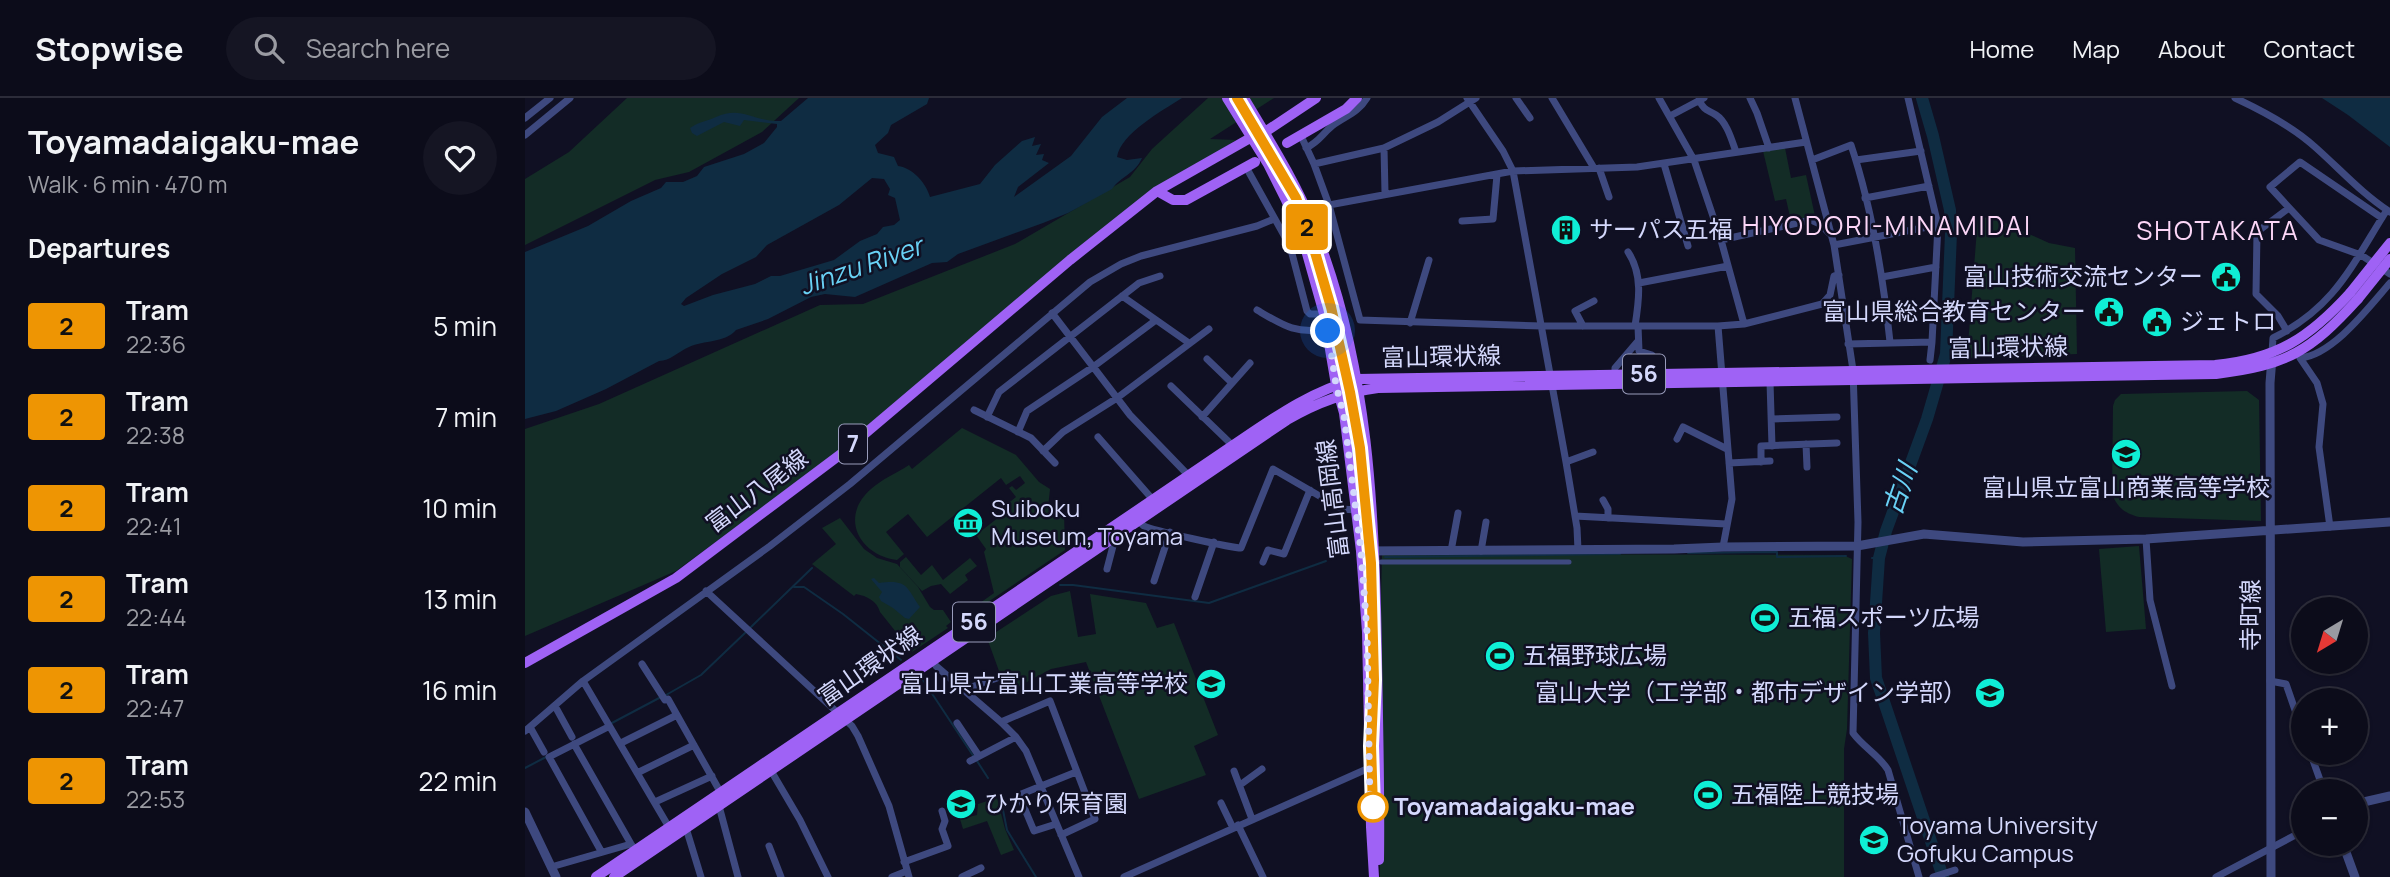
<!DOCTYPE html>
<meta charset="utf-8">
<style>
:root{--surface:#0c0c1a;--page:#151523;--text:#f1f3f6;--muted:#9a9ba2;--line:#2c2c39}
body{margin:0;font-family:Manrope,"Noto Sans JP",sans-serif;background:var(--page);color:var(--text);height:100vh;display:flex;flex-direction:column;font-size:26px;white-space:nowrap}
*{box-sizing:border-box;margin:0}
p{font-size:23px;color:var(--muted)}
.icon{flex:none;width:38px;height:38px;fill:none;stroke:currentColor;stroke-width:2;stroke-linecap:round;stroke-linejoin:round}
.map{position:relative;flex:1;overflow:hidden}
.drawer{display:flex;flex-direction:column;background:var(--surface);width:525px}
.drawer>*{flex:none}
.badge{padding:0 14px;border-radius:5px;font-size:24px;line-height:46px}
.needle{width:46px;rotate:218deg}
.tools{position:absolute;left:1766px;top:499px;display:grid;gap:14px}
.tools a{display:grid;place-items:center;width:77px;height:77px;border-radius:50%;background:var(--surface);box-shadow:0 2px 5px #0004,0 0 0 2px var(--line);font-size:35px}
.you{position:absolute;width:35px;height:35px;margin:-18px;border:5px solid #fff;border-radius:50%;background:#1a73e8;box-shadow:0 0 0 10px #1a73e833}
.map>.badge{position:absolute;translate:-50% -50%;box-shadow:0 0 0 4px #fff}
h2{padding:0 28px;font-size:26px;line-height:63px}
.round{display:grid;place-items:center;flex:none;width:74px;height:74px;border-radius:37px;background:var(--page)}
.head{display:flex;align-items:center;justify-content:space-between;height:119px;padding:0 28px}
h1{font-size:33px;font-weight:700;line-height:52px}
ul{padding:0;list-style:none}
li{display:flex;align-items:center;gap:21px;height:91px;padding:0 28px}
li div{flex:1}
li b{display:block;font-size:26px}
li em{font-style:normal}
li .badge{min-width:77px;font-weight:700;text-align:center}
header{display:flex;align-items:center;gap:42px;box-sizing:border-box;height:98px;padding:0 35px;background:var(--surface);border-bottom:2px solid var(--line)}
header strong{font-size:33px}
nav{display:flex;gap:38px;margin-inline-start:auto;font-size:24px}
.search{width:490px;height:63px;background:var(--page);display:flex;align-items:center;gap:18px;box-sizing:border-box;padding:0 24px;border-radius:38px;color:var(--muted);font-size:26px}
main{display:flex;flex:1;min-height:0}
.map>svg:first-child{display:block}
</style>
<header>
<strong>Stopwise</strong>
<div class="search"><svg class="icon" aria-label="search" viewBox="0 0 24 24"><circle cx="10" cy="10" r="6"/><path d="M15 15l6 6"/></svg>Search here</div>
<nav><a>Home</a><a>Map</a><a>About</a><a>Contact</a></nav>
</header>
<main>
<section class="drawer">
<div class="head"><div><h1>Toyamadaigaku-mae</h1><p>Walk · 6 min · 470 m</p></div><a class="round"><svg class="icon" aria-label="heart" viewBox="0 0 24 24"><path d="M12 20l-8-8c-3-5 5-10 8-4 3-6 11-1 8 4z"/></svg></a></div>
<h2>Departures</h2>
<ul>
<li><span class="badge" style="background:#ee9503;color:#111">2</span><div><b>Tram</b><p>22:36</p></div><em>5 min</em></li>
<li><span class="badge" style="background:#ee9503;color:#111">2</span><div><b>Tram</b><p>22:38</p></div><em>7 min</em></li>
<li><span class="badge" style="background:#ee9503;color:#111">2</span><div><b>Tram</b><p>22:41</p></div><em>10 min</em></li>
<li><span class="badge" style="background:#ee9503;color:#111">2</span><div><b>Tram</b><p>22:44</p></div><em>13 min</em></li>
<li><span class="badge" style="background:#ee9503;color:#111">2</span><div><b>Tram</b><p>22:47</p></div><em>16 min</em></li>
<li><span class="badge" style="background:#ee9503;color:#111">2</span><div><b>Tram</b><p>22:53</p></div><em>22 min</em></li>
</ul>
</section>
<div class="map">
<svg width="1865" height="779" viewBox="0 0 1865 779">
<rect width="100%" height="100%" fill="#101023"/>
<!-- green -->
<path fill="#132c26" d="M102,0H274L237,34L164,74L130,82L0,147V81L44,54Z
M683,0H749L685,41L711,42L602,113L309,357L151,473L0,538V331L74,306L295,207L338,206L490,146L605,79L627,51Z
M1260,50L1266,80L1281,77L1290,118L1266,123L1261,101L1250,103L1238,53Z
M1453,118L1476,123L1524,145L1550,150L1552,256L1442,260Z
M1722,293L1734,302L1736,423L1614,419C1599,415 1593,410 1587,396L1588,308L1590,302L1596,296Z
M437,330L491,357L514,384L525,391L523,410L539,414L540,452L457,508L455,505L469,495L459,454L461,451L451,437L483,412L480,408L491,399L484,390L487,388L491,392L500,385L495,378L481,387L476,380L402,439L383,416L361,434L379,456L372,462C334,457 314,419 346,391C357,381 372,375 384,367L387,371Z
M315,420L339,451L352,460L372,466L393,489L405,509L409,512H418L426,524L421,528L423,530L387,554L355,514C352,503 342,498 331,496L329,498L287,466L311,446L297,430Z
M1614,448L1621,531L1581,534L1574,451Z
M857,456L1318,457L1327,461L1322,631L1319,651V779H855L853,645Z
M381,459L396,477L407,467L418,482L445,460L452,468L440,477L443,482L425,496L416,486L406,488L397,493L375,469V464Z
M545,493L553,539L571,536L565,496L621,505L632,530L649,525L693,637L669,648L681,677L614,701L561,564L526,571L482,595L462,540L526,498Z
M472,700L480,731L489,752L476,757L462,723L438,731L435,721L452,717L453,706Z"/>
<!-- water -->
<path fill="#0f2c42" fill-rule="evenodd" d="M283,0H404L402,6L366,27L363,35L350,47L353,55L369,59L373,68C388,70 401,85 405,99L455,86L470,67L497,43L510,39L507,48L516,46L511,57L519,56L517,62L524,65L493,89L489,99L546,58L577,19L602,0H657C637,13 596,35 592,59L602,62L617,60C610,76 596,78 587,91L543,115L518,125L433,156L422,164L407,165L330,199L300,196L286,199L243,221L211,232C200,245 179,242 164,249C154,253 145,263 134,263L81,291L31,313L0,321V154L63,128L106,103L136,90L141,84H158L172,78L179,69L219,56L239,45L252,29V26L219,22L215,28L199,24L172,38L167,35L165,30C175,23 181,24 191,19C217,7 228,24 256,23ZM347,80L359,81L365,91L363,97L370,100L375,122L369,127L358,129L352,136L335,143L309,162L255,178H246L230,186L188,197L159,208L156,206L161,200L197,176L231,159L242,147L314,107Z
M1797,0H1865V49L1823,17Z
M349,480L354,485C383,481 381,489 395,509L384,521L380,520L368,510L356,503L354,499L357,494L346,481Z"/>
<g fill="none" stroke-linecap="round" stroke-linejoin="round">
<!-- stream -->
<path stroke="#0f2c42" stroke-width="2" d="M1163,455L1252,454V459L1321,458
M860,459L1095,456
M1347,460H1354
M535,487H548L684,505L801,463
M269,489H279L318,516L376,562
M225,530L287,470
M398,582L449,659
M141,597L176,577L221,534
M85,626L136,599
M452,663L463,680
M0,670L21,659
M476,702L482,732L511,779"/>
<!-- river -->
<path stroke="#0f2c42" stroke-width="12" d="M1397,0L1408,38L1425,112L1426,135L1421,256L1402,321L1361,433L1354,460L1349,535L1351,580L1418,779"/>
<!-- pedestrian -->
<path stroke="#3e497f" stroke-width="5" d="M856,464H1044"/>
<!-- minor -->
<path stroke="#3e497f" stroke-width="7" d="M942,0L978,53L988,73L1041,364L1052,430L1053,452
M991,0L1005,20
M1027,0L1069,70
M1225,0L1232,15L1244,50
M1270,0L1309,147L1328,272L1333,424L1328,635C1338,649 1354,657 1363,672L1394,779
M1710,0C1738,13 1767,28 1790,49C1815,71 1837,96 1865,114
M1174,2C1180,14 1182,11 1191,17C1202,24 1207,43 1211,54
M1145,18L1179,0
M0,20L25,0
M0,37L45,0
M776,38L789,66L804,107L835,222L1017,228H1193L1219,226L1196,142L1169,62L1134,0
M781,50C795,43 796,37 807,28C820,18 833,15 842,0
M859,50L913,24L951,0
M1287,62L1326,47C1347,110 1358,178 1365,244
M1331,62L1396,53
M789,66L859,50L860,95
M1139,66L1163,148
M721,69L765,148L782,213L785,216H799
M1074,70L1084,99
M1340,100L1404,88
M804,107L988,73L1112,69L1281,44
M1857,120L1775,64L1745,89L1794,142L1836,157L1865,176
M937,123L968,121L972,77
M1196,142L1286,122L1295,126L1304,135
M1309,147L1413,127
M1103,154C1118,176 1114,203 1110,228
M1357,179L1411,169
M1114,185L1203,168
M597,198L664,245
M732,212C759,228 770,236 802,231
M527,215L605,317L665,379
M885,225L904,162
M1219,226L1297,206L1305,197L1309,178L1314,177
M1058,228L1050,213L1069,203
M1113,228L1114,253L1127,257
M1193,228L1207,401L1198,449
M1762,233L1753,218L1731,196L1732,134L1764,110
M1323,246L1407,244L1413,127L1383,0
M1747,254L1748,240C1809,210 1826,169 1860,115
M682,261L707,285
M1405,262L1407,244
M1090,277V270L1113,243
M1245,284L1247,348
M646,288L703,343L708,349
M449,312L506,340L530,365
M462,319L474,294L614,185L635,178
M677,319L725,265
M1247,321L1312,319
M493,334L502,313L568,269L631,222
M573,339L629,403
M1152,341L1158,329L1202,351
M1281,346L1282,369
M518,353L538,334L592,300L684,231
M1041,364L1068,354
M1236,364V348L1312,345
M1204,365L1245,363
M1078,402L1083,411V420
M1050,418L1201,426
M612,420C614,423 616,426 619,428C626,432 707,450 716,450L748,371L817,411L831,412
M1805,429L1794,349L1798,306L1792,285L1775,260C1808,257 1844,209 1865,185
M1621,441L1625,502L1647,588
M926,453L933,415
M956,453L961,424
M738,464L743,452L759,456L785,392
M582,471L588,448L585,442
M629,483L645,434
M181,493L327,628L333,638L364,708L384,779
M670,499L689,444
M406,560L411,568L476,624L491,639L501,653L554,779
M117,566L140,602L143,601L197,697
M58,583L145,731
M1745,583L1761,586L1778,635
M438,592L472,580
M30,608L47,639
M476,624L525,603L570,721L536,737
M432,625L454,658
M5,629L19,654
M0,633L58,583L245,448L325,386L565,184L596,166L616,158L732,128L749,121
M96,645L152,617
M49,646L106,746L112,754
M1785,654L1799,693
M445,663L491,639
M245,671L275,722L303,779
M709,673L727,721
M112,675L169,647
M715,687L737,671
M130,704L187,678
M696,705L708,730
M194,708L213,779
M531,726L509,733L494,697L551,674
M713,727L738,779
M161,730L176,779
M244,748L256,779
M76,753L24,659L83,629
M379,764L423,748L417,731L420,723L417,713
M26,769L106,746
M367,779L382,773
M437,779L456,770
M599,779L844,670
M1408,779L1430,772
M1691,779L1778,733"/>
<!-- tertiary -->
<path stroke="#3e497f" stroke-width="9" d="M836,453L1149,451L1198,449L1332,448L1399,436L1498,444L1621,441L1865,424
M1830,706L1865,698
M0,714L31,779
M1818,746L1830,779
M1746,779L1745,285L1747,260"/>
<!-- primary -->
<path stroke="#9f62f5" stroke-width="10" d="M702,0L743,66L761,102L779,145L799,216L811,287L819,315L836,453L842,534L846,729L849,779
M719,0C744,42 771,84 789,130C844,267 850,415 852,561C853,628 855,695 854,762
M740,34L791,0
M762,45L821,11L832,0
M632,93L648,102H661L730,64
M0,565L151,480L316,356L545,162L632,93L727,39
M71,779L707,348C747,321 785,293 832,281L1690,267C1752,261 1784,240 1825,195
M89,779L762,322C791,305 819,294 853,290L1691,276C1762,267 1785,254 1833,201"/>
<!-- tram -->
<path stroke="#0feed5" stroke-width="2" d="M707,0L741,54L764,98L788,158L803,212L821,295L842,457L848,722"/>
<!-- primary-bridge -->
<path stroke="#9f62f5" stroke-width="10" d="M1825,195L1865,145
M1833,201L1865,161"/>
</g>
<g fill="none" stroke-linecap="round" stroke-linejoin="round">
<!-- line casing -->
<g stroke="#fff" stroke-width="16">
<path id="line" d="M712,0L771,100L787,144L806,209L825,294L835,350L846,465L849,582L846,648L848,709"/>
</g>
<!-- line -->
<use href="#line" stroke="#ee9503" stroke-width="10"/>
<!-- walk -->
<path stroke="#d4d8fc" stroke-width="7" stroke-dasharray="0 12.6" d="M803,233L811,287L819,318L836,453L842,534L845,709H848"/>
</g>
<!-- icons -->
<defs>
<g id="building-disc" transform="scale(1.575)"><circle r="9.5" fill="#0feed5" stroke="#101023"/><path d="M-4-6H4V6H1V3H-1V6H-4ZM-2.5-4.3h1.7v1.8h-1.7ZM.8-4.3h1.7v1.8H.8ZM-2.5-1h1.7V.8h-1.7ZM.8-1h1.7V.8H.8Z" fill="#111"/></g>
<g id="civic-disc" transform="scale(1.575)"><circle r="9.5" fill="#0feed5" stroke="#101023"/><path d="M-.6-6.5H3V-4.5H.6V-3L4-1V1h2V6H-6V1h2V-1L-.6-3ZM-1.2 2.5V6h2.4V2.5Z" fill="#111"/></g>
<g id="school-disc" transform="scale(1.575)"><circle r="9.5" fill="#0feed5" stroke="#101023"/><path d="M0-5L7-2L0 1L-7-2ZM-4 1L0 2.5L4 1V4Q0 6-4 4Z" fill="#111"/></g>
<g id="museum-disc" transform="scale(1.575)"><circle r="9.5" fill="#0feed5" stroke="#101023"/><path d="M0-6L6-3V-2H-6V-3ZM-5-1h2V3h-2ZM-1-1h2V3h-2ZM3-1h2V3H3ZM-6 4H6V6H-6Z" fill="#111"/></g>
<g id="stadium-disc" transform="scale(1.575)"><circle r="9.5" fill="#0feed5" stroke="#101023"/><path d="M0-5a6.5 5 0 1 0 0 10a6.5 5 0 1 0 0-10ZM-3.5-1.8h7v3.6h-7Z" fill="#111"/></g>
<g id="university-disc" transform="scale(1.575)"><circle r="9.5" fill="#0feed5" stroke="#101023"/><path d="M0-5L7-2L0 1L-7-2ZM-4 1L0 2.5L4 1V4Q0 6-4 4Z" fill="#111"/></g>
</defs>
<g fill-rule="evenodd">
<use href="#building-disc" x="1041" y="132"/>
<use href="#civic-disc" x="1701" y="179"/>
<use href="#civic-disc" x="1584" y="214"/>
<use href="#civic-disc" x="1632" y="224"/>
<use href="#school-disc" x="1601" y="356"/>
<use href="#museum-disc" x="443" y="425"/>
<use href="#stadium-disc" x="1240" y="520"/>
<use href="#stadium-disc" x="975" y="558"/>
<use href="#school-disc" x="686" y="586"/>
<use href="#university-disc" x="1465" y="595"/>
<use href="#stadium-disc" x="1183" y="697"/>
<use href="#school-disc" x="436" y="706"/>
<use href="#university-disc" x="1349" y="742"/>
</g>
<!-- markers -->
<circle fill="#fff" stroke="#ee9503" stroke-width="3.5" cx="848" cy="709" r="14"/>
<g text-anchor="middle" stroke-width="5" stroke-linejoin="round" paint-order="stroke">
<!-- shield labels -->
<g fill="#101023" stroke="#999cbb" stroke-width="2">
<rect x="1098" y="256.5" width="42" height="39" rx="5"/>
<rect x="314" y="326.5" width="28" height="39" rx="5"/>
<rect x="428" y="504.5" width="42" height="39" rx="5"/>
</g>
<g font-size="23" font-weight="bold" fill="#d4d8fc">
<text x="1119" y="284">56</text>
<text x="328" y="354">7</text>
<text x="449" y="532">56</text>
</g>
<!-- poi labels -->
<g font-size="24" fill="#d4d8fc" stroke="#101023" text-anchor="start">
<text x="1064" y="140">サーパス五福</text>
<text x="1678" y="187" text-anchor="end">富山技術交流センター</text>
<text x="1561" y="222" text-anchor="end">富山県総合教育センター</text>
<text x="1655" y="232">ジェトロ</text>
<text x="1601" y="398" text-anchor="middle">富山県立富山商業高等学校</text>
<text x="466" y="419">Suiboku<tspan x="466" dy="28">Museum, Toyama</tspan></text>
<text x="1263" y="528">五福スポーツ広場</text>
<text x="998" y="566">五福野球広場</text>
<text x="663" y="594" text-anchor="end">富山県立富山工業高等学校</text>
<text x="1442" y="603" text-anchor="end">富山大学（工学部・都市デザイン学部）</text>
<text x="1206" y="705">五福陸上競技場</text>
<text x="459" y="714">ひかり保育園</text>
<text x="1372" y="736">Toyama University<tspan x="1372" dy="28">Gofuku Campus</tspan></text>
</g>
<!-- street labels -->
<g font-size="24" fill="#d4d8fc" stroke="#101023">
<text transform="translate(1483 250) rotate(-1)" y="8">富山環状線</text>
<text transform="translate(916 259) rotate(-1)" y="8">富山環状線</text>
<text transform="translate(232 393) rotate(-37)" y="8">富山八尾線</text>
<text transform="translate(808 401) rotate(-97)" y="8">富山高岡線</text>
<text transform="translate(1726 517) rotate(-90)" y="8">寺町線</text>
<text transform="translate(345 568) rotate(-35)" y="8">富山環状線</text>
</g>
<!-- stop labels -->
<g font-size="24" font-weight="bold" fill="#d4d8fc" stroke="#101023" text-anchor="start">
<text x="869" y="717">Toyamadaigaku-mae</text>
</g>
<!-- neighbourhood labels -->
<g font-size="26" letter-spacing="2" fill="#fcd6f7" stroke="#101023">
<text x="1362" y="137">HIYODORI-MINAMIDAI</text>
<text x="1693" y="142">SHOTAKATA</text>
</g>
<!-- water labels -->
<g font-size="26" font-style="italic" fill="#69d2f6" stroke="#101023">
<text transform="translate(336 168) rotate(-19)" y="9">Jinzu River</text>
<text transform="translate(1375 391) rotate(-71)" y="9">古川</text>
</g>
</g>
</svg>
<div class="tools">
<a><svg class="needle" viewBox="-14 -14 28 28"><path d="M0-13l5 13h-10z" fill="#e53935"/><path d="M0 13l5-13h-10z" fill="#9a9ba2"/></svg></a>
<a>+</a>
<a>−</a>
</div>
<div class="you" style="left:803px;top:233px"></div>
<b class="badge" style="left:782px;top:129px;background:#ee9503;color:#111">2</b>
</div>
</main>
